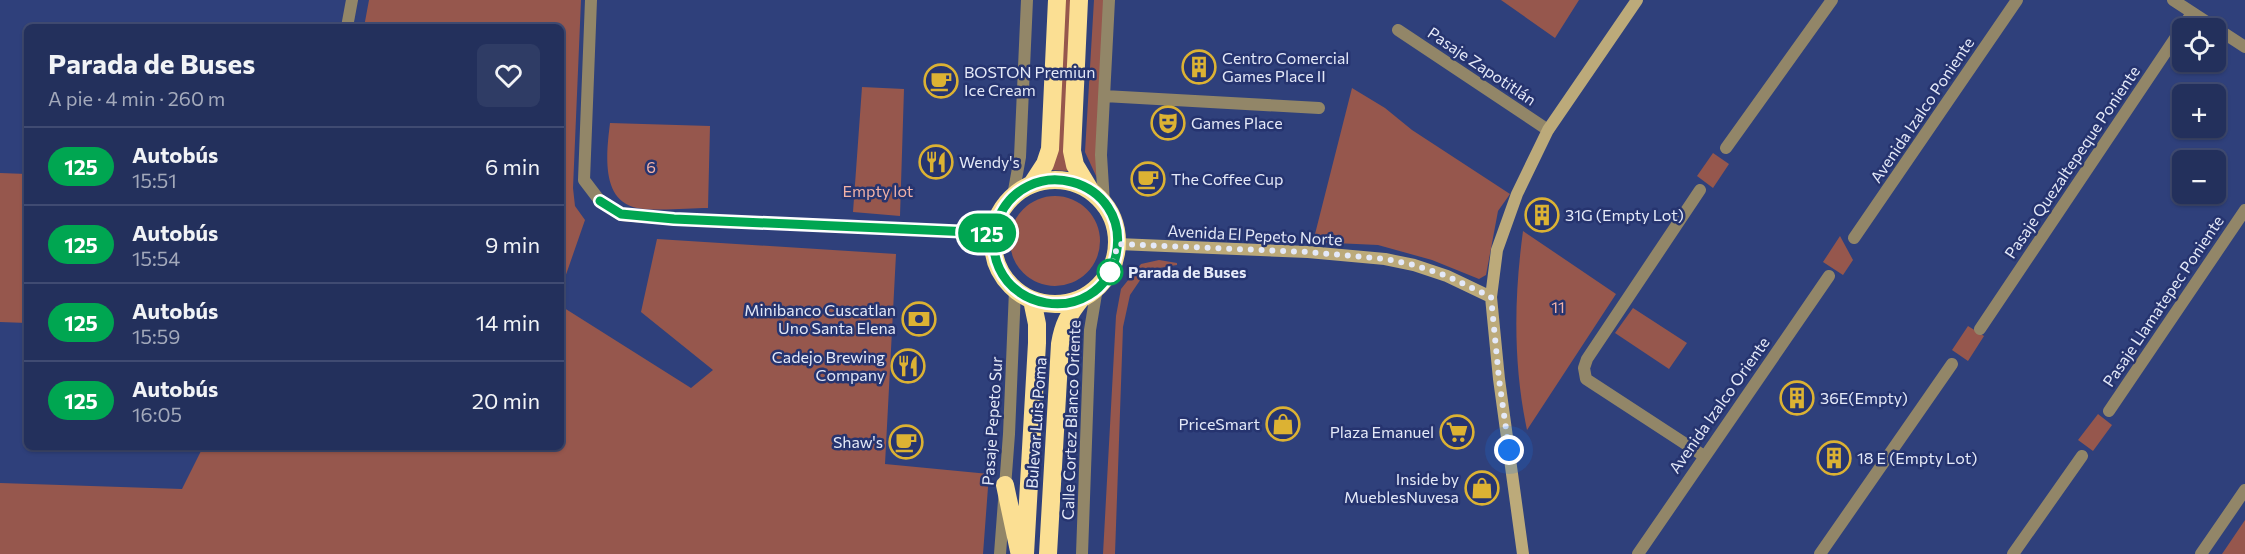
<!DOCTYPE html>
<html lang="es">
<meta charset="utf-8">
<style>
:root{--surface:#23305c;--page:#2f3c65;--text:#f1f3f6;--muted:#a3a9bb;--line:#404b72}
body{margin:0;font-family:Commissioner,sans-serif;background:var(--page);color:var(--text);height:100vh;display:flex;flex-direction:column;font-size:22px;white-space:nowrap}
*{box-sizing:border-box;margin:0}
p{font-size:20px;color:var(--muted)}
.icon{flex:none;width:33px;height:33px;fill:none;stroke:currentColor;stroke-width:2;stroke-linecap:round;stroke-linejoin:round}
.map{position:relative;flex:1;overflow:hidden}
.details{position:absolute;left:24px;top:24px;width:540px;height:426px;display:flex;flex-direction:column;background:var(--surface);border-radius:9px;box-shadow:0 2px 4px #0004,0 0 0 2px var(--line)}
.details>*{flex:none}
.badge{padding:0 12px;border-radius:20px;font-size:21px;line-height:39px}
.tools{position:absolute;left:2172px;top:18px;display:grid;gap:12px}
.tools a{display:grid;place-items:center;width:54px;height:54px;border-radius:9px;background:var(--surface);box-shadow:0 2px 4px #0004,0 0 0 2px var(--line);font-size:30px}
.you{position:absolute;width:30px;height:30px;margin:-15px;border:4px solid #fff;border-radius:50%;background:#1a73e8;box-shadow:0 0 0 9px #1a73e833}
.map>.badge{position:absolute;translate:-50% -50%;box-shadow:0 0 0 3px #fff}
.round{display:grid;place-items:center;flex:none;width:63px;height:63px;border-radius:9px;background:var(--page)}
.headline{display:flex;align-items:center;justify-content:space-between;height:102px;padding:0 24px}
h1{font-size:28px;font-weight:700;line-height:45px}
ul{padding:0;list-style:none}
li{display:flex;align-items:center;gap:18px;height:78px;padding:0 24px;border-top:2px solid var(--line)}
li div{flex:1}
li b{display:block;font-size:22px}
li em{font-style:normal}
li .badge{min-width:66px;font-weight:700;text-align:center}
.map>svg:first-child{display:block}
</style>
<div class="map">
<svg width="2245" height="554" viewBox="0 0 2245 554">
<rect width="100%" height="100%" fill="#2f407b"/>
<!-- green -->
<path fill="#96574d" d="M369,0H581L573,188L575,206L585,220L561,289V27H364Z
M1064,0H1074L1068,171L1050,170Z
M1094,0H1107L1097,178L1085,152Z
M1501,0H1579L1555,38Z
M862,87L904,89L900,216L853,212Z
M1352,88L1385,108L1412,130L1510,194L1498,211L1486,275L1479,279L1432,260L1378,245L1313,242Z
M610,123L710,126L708,208C688,208 651,212 633,207C600,197 607,149 610,123Z
M1713,153L1729,164L1713,188L1697,176Z
M0,173L27,174V323L0,322Z
M1010 241a45 45 0 1 1 90 0a45 45 0 1 1-90 0Z
M1523,231L1616,294L1527,430C1513,363 1514,298 1523,231Z
M1840,236L1853,260L1843,275L1823,262Z
M657,239L896,254L885,464L989,474L983,554H0V483L182,489L203,447H561V306L691,388L713,370L641,312Z
M1159,260L1177,263V265L1147,270L1130,295L1123,327L1115,554H1103L1116,316L1121,289L1141,264Z
M1633,308L1687,343L1669,369L1615,333Z
M1968,326L1984,336L1968,361L1952,350Z
M2098,414L2112,425L2093,451L2078,440Z
M2245,520V554H2222Z"/>
<g fill="none" stroke-linecap="round" stroke-linejoin="round">
<!-- street -->
<path stroke="#928668" stroke-width="12" d="M591,0L584,180L600,201L621,215L674,219L994,233
M2173,0L2245,47
M347,27L352,0
M1398,30L1548,130
M1104,96L1319,108
M1726,148L1832,0
M1700,190L1587,359L1584,368L1586,379L1704,456
M1013,196L1020,157L1027,0
M1104,203L1101,155L1109,0
M1854,238L2017,0
M1980,329L2192,13
M2109,411L2245,210
M1000,554L1009,434L1015,290
M1082,554L1090,330L1097,288
M1638,554L1829,276
M1820,554L1952,364
M2013,554L2082,456
M2201,554L2245,490"/>
<!-- secondary -->
<path stroke="#bcaa7a" stroke-width="12" d="M1118,244L1308,252L1385,259L1414,265L1447,276L1491,297
M1523,554L1499,379L1491,297L1497,250L1517,194L1548,130L1637,0"/>
<!-- highway -->
<path stroke="#fbdf93" stroke-width="18" d="M1079,0L1072,151L1075,165L1090,190
M993 242a62 62 0 1 1 124 0a62 62 0 1 1-124 0Z
M1032,184L1045,164L1050,149L1057,0
M1005,485L1019,551
M1025,554L1037,343V324L1032,300
M1048,554L1060,344C1063,325 1069,314 1081,299"/>
</g>
<g fill="none" stroke-linecap="round" stroke-linejoin="round">
<!-- line casing -->
<g stroke="#fff" stroke-width="14">
<path id="line" d="M600,201L621,214L674,219L994,233C986,314 1100,331 1116,255C1132,178 1023,148 996,224"/>
</g>
<!-- line -->
<use href="#line" stroke="#00a651" stroke-width="9"/>
<!-- walk -->
<path stroke="#e4e9f8" stroke-width="6" stroke-dasharray="0 10.8" d="M1110,272L1118,244L1308,252L1386,259L1414,265L1447,276L1491,297L1499,379L1509,450"/>
</g>
<!-- icons -->
<defs>
<g id="building-ring" transform="scale(1.725)"><circle r="9.5" fill="#26346f" stroke="#dcb233" stroke-width="1.5"/><path d="M-4-6H4V6H1V3H-1V6H-4ZM-2.5-4.3h1.7v1.8h-1.7ZM.8-4.3h1.7v1.8H.8ZM-2.5-1h1.7V.8h-1.7ZM.8-1h1.7V.8H.8Z" fill="#dcb233"/></g>
<g id="cafe-ring" transform="scale(1.725)"><circle r="9.5" fill="#26346f" stroke="#dcb233" stroke-width="1.5"/><path d="M-5.5-4.5H6V0H3Q3 3.5 0 3.5H-2.5Q-5.5 3.5-5.5 0ZM3-3.2v2h1.7v-2ZM-6 4.5H4V6H-6Z" fill="#dcb233"/></g>
<g id="theatre-ring" transform="scale(1.725)"><circle r="9.5" fill="#26346f" stroke="#dcb233" stroke-width="1.5"/><path d="M-5-5.5Q0-4 5-5.5V0Q5 5 0 6Q-5 5-5 0ZM-3.3-2.5H-1v1.5H-3.3ZM1-2.5H3.3v1.5H1ZM-2.8 1Q0 5.5 2.8 1Z" fill="#dcb233"/></g>
<g id="restaurant-ring" transform="scale(1.725)"><circle r="9.5" fill="#26346f" stroke="#dcb233" stroke-width="1.5"/><path d="M-5-6h1v4h1v-4h1v4h1v-4h1v5L-1.5 .5V6h-2V.5L-5-1ZM5-6V6H3V1.5H1.5Q1.5-4 5-6Z" fill="#dcb233"/></g>
<g id="bank-ring" transform="scale(1.725)"><circle r="9.5" fill="#26346f" stroke="#dcb233" stroke-width="1.5"/><path d="M-6-4H6V4H-6ZM0-2.3a2.3 2.3 0 1 0 0 4.6a2.3 2.3 0 1 0 0-4.6Z" fill="#dcb233"/></g>
<g id="shop-ring" transform="scale(1.725)"><circle r="9.5" fill="#26346f" stroke="#dcb233" stroke-width="1.5"/><path d="M-5-2.5h2.3a2.7 3.5 0 0 1 5.4 0H5L5.5 6h-11ZM-1.5-2.5h3a1.5 2.3 0 0 0-3 0Z" fill="#dcb233"/></g>
<g id="supermarket-ring" transform="scale(1.725)"><circle r="9.5" fill="#26346f" stroke="#dcb233" stroke-width="1.5"/><path d="M-6-5.5h2.5l.6 2H6L4.5 2H-2.5L-4.4-4H-6ZM-1.5 3.2a1.3 1.3 0 1 0 .1 0ZM3 3.2a1.3 1.3 0 1 0 .1 0Z" fill="#dcb233"/></g>
</defs>
<g fill-rule="evenodd">
<use href="#building-ring" x="1199" y="67"/>
<use href="#cafe-ring" x="941" y="81"/>
<use href="#theatre-ring" x="1168" y="123"/>
<use href="#restaurant-ring" x="936" y="162"/>
<use href="#cafe-ring" x="1148" y="179"/>
<use href="#building-ring" x="1542" y="215"/>
<use href="#bank-ring" x="919" y="319"/>
<use href="#restaurant-ring" x="908" y="366"/>
<use href="#building-ring" x="1797" y="398"/>
<use href="#shop-ring" x="1283" y="424"/>
<use href="#supermarket-ring" x="1457" y="432"/>
<use href="#cafe-ring" x="906" y="442"/>
<use href="#building-ring" x="1834" y="458"/>
<use href="#shop-ring" x="1482" y="488"/>
</g>
<!-- markers -->
<circle fill="#fff" stroke="#00a651" stroke-width="3" cx="1110" cy="272" r="12"/>
<g text-anchor="middle" stroke-width="5" stroke-linejoin="round" paint-order="stroke">
<!-- poi labels -->
<g font-size="16" fill="#e4e9f8" stroke="#26346f" text-anchor="start">
<text x="1222" y="64">Centro Comercial<tspan x="1222" dy="18">Games Place II</tspan></text>
<text x="964" y="78">BOSTON Premiun<tspan x="964" dy="18">Ice Cream</tspan></text>
<text x="1191" y="129">Games Place</text>
<text x="959" y="168">Wendy's</text>
<text x="1171" y="185">The Coffee Cup</text>
<text x="1565" y="221">31G (Empty Lot)</text>
<text x="896" y="316" text-anchor="end">Minibanco Cuscatlan<tspan x="896" dy="18">Uno Santa Elena</tspan></text>
<text x="885" y="363" text-anchor="end">Cadejo Brewing<tspan x="885" dy="18">Company</tspan></text>
<text x="1820" y="404">36E(Empty)</text>
<text x="1260" y="430" text-anchor="end">PriceSmart</text>
<text x="1434" y="438" text-anchor="end">Plaza Emanuel</text>
<text x="883" y="448" text-anchor="end">Shaw's</text>
<text x="1857" y="464">18 E (Empty Lot)</text>
<text x="1459" y="485" text-anchor="end">Inside by<tspan x="1459" dy="18">MueblesNuvesa</tspan></text>
</g>
<!-- street labels -->
<g font-size="16" fill="#e4e9f8" stroke="#26346f">
<text transform="translate(1482 66) rotate(34)" y="6">Pasaje Zapotitlán</text>
<text transform="translate(1922 110) rotate(-56)" y="6">Avenida Izalco Poniente</text>
<text transform="translate(2072 162) rotate(-56)" y="6">Pasaje Quezaltepeque Poniente</text>
<text transform="translate(1255 235) rotate(3)" y="6">Avenida El Pepeto Norte</text>
<text transform="translate(2163 301) rotate(-56)" y="6">Pasaje Llamatepec Poniente</text>
<text transform="translate(1719 405) rotate(-55)" y="6">Avenida Izalco Oriente</text>
<text transform="translate(1071 420) rotate(-88)" y="6">Calle Cortez Blanco Oriente</text>
<text transform="translate(992 421) rotate(-86)" y="6">Pasaje Pepeto Sur</text>
<text transform="translate(1036 423) rotate(-86)" y="6">Bulevar Luis Poma</text>
</g>
<!-- park labels -->
<g font-size="16" fill="#f2b2a7" stroke="#26346f">
<text x="651" y="173">6</text>
<text x="878" y="197">Empty lot</text>
<text x="1558" y="313">11</text>
</g>
<!-- stop labels -->
<g font-size="16" font-weight="bold" fill="#e4e9f8" stroke="#26346f" text-anchor="start">
<text x="1128" y="278">Parada de Buses</text>
</g>
</g>
</svg>
<div class="tools">
<a><svg class="icon" aria-label="locate" viewBox="0 0 24 24"><circle cx="12" cy="12" r="6"/><path d="M12 2v4M12 18v4M2 12h4M18 12h4"/></svg></a>
<a>+</a>
<a>−</a>
</div>
<div class="you" style="left:1509px;top:450px"></div>
<b class="badge" style="left:987px;top:233px;background:#00a651;color:#fff">125</b>
<section class="details">
<div class="headline"><div><h1>Parada de Buses</h1><p>A pie · 4 min · 260 m</p></div><a class="round"><svg class="icon" aria-label="heart" viewBox="0 0 24 24"><path d="M12 20l-8-8c-3-5 5-10 8-4 3-6 11-1 8 4z"/></svg></a></div>
<ul>
<li><span class="badge" style="background:#00a651;color:#fff">125</span><div><b>Autobús</b><p>15:51</p></div><em>6 min</em></li>
<li><span class="badge" style="background:#00a651;color:#fff">125</span><div><b>Autobús</b><p>15:54</p></div><em>9 min</em></li>
<li><span class="badge" style="background:#00a651;color:#fff">125</span><div><b>Autobús</b><p>15:59</p></div><em>14 min</em></li>
<li><span class="badge" style="background:#00a651;color:#fff">125</span><div><b>Autobús</b><p>16:05</p></div><em>20 min</em></li>
</ul>
</section>
</div>
